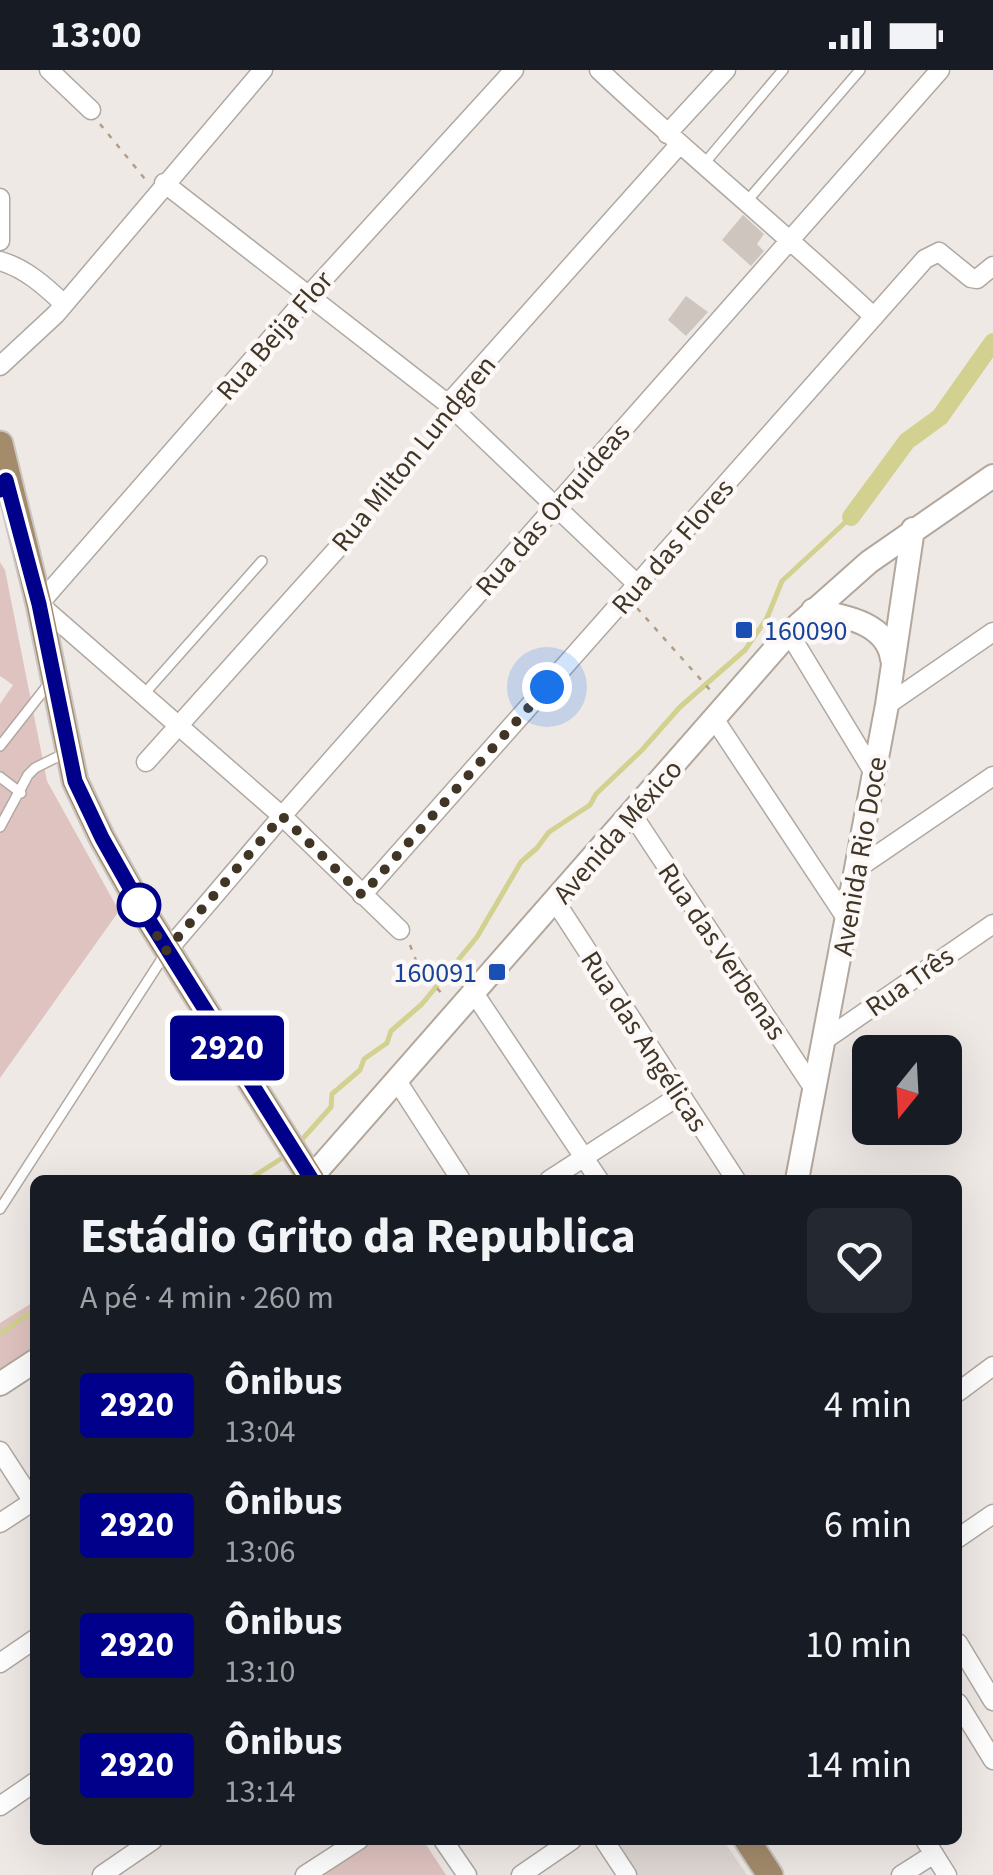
<!DOCTYPE html>
<html lang="pt">
<meta charset="utf-8">
<style>
:root{--surface:#171b24;--page:#242831;--text:#f1f3f6;--muted:#9ea1a6}
body{margin:0;font-family:"Source Sans 3",sans-serif;background:var(--page);color:var(--text);height:100vh;display:flex;flex-direction:column;font-size:38px;white-space:nowrap}
*{box-sizing:border-box;margin:0}
p{font-size:32px;color:var(--muted)}
.icon{flex:none;width:55px;height:55px;fill:none;stroke:currentColor;stroke-width:2;stroke-linecap:round;stroke-linejoin:round}
.map{position:relative;flex:1;overflow:hidden}
.details{position:absolute;left:30px;top:1105px;width:932px;height:670px;display:flex;flex-direction:column;background:var(--surface);border-radius:15px;box-shadow:0 10px 40px #0002}
.details>*{flex:none}
.badge{padding:0 20px;border-radius:8px;font-size:35px;line-height:65px}
.needle{width:65px;rotate:198deg}
.fabs{position:absolute;left:852px;top:965px;display:grid;gap:20px}
.fabs a{display:grid;place-items:center;width:110px;height:110px;border-radius:15px;background:var(--surface);box-shadow:0 10px 40px #0002;font-size:50px}
.you{position:absolute;width:50px;height:50px;margin:-25px;border:8px solid #fff;border-radius:50%;background:#1a73e8;box-shadow:0 0 0 15px #1a73e833}
.map>.badge{position:absolute;translate:-50% -50%;box-shadow:0 0 0 5px #fff}
.round{display:grid;place-items:center;flex:none;width:105px;height:105px;border-radius:15px;background:var(--page)}
.head{display:flex;align-items:center;justify-content:space-between;height:170px;padding:0 50px}
h1{font-size:48px;font-weight:700;line-height:75px}
ul{padding:0;list-style:none}
li{display:flex;align-items:center;gap:30px;height:120px;padding:0 50px}
li div{flex:1}
li b{display:block;font-size:38px}
li em{font-style:normal}
li .badge{min-width:110px;font-weight:700;text-align:center}
.status{display:flex;justify-content:space-between;align-items:center;height:70px;padding:0 50px;background:var(--surface);direction:ltr}
.status svg{height:28px;fill:currentColor}
.map>svg:first-child{display:block}
</style>
<div class="status"><b>13:00</b><svg viewBox="0 0 49 12"><path d="M0 12V9h3v3zM5 12V6h3v6zM10 12V3h3v9zM15 12V0h3v12zM26 1h20v11H26zM47 4h2v5h-2z"/></svg></div>
<div class="map">
<svg width="993" height="1805" viewBox="0 0 993 1805">
<rect width="100%" height="100%" fill="#efe9e6"/>
<!-- built -->
<path fill="#dfd8d4" d="M613,1770H723L747,1805H637Z"/>
<!-- green -->
<path fill="#dfc3c0" d="M0,492L5,500L47,711L119,841L0,1008V634L13,615L0,606Z
M35,1231V1288L0,1311V1253Z
M362,1770H423L446,1805H309Z"/>
<g fill="none" stroke-linecap="round" stroke-linejoin="round">
<!-- stream -->
<path stroke="#d2d190" stroke-width="5" d="M298,1074L331,1037L332,1024L360,1000L364,989L387,973L391,961L422,934L477,867L521,792L537,778L549,762L590,735L596,724L642,680L680,637L745,580L767,548L782,511L851,447
M248,1110L287,1085
M0,1264L35,1239"/>
<!-- canal -->
<path stroke="#d2d190" stroke-width="18" d="M851,447L907,371L940,347L993,272"/>
</g>
<!-- building -->
<path fill="#cdc5be" d="M743,145L764,164L757,174L764,181L751,196L722,170Z
M686,226L708,242L686,266L668,250Z"/>
<g fill="none" stroke-linecap="round" stroke-linejoin="round">
<!-- lane casing -->
<g stroke="#b0a8a1" stroke-width="12">
<path id="lane" d="M703,95L783,0
M747,131L860,0
M144,624L262,491
M0,676L51,611
M0,707L21,723
M0,757L28,705L35,698L65,683
M0,1139L167,881"/>
</g>
<!-- street casing -->
<g stroke="#b0a8a1" stroke-width="21">
<path id="street" d="M49,0L91,40
M599,0C689,85 784,162 874,247
M667,64L726,0
M164,113L448,334L638,515
M0,128V171
M0,191C25,198 45,216 64,234
M0,296L56,244L263,0
M448,334L679,75
M789,563L874,703
M887,635L993,562
M715,650L848,851
M146,692L346,469
M632,744L814,1019
M858,798L993,706
M362,825L925,189L939,182L971,208L977,209L993,196
M555,831L736,1110
M400,860L282,746L39,534L309,225L514,0
M167,881L282,746L940,0
M474,923L599,1110
M826,969L993,854
M397,1011L461,1110
M549,1110L679,1026
M958,1322L993,1296
M0,1381L35,1435
M0,1453L35,1430
M958,1468L993,1444
M958,1573L993,1631
M0,1593L35,1569
M958,1633L993,1690
M0,1736L35,1712
M443,1770L467,1805
M604,1770L627,1805
M925,1770L947,1805
M102,1805L153,1770
M305,1805L359,1770
M521,1805L572,1770
M901,1805L934,1784"/>
</g>
<!-- secondary casing -->
<g stroke="#b2a79c" stroke-width="26">
<path id="secondary" d="M813,540C843,546 887,552 892,589
M309,1110L789,563L869,492L993,406
M797,1110L887,635L913,459
M0,1314L35,1291"/>
</g>
<!-- primary casing -->
<g stroke="#cac6c2" stroke-width="29">
<path id="primary" d="M0,374L39,534L75,711L102,768L140,836L312,1110
M747,1770L770,1805"/>
</g>
<!-- path -->
<path stroke="#b29d87" stroke-width="2.5" stroke-dasharray="5 8" stroke-linecap="butt" d="M100,54L145,109
M355,457L438,347
M637,538L711,621
M410,875L419,898L444,926"/>
<!-- lane -->
<use href="#lane" stroke="#fff" stroke-width="9"/>
<!-- street -->
<use href="#street" stroke="#fff" stroke-width="18"/>
<!-- secondary -->
<use href="#secondary" stroke="#fff" stroke-width="22"/>
<!-- primary -->
<use href="#primary" stroke="#a38b6c" stroke-width="25"/>
</g>
<g fill="none" stroke-linecap="round" stroke-linejoin="round">
<!-- line casing -->
<g stroke="#fff" stroke-width="22">
<path id="line" d="M0,420L6,410L39,534L75,711L102,768L142,839L312,1110"/>
</g>
<!-- line -->
<use href="#line" stroke="#00008b" stroke-width="15"/>
<!-- walk -->
<path stroke="#413525" stroke-width="10" stroke-dasharray="0 18" d="M139,835L166,881L282,746L362,825L547,617"/>
</g>
<!-- markers -->
<g fill="#1a4fb4" stroke="#fbf8f7" stroke-width="4">
<rect x="734" y="550" width="20" height="20" rx="5"/>
<rect x="487" y="892" width="20" height="20" rx="5"/>
</g>
<circle fill="#fff" stroke="#00008b" stroke-width="5" cx="139" cy="835" r="20"/>
<g text-anchor="middle" stroke-width="9" stroke-linejoin="round" paint-order="stroke">
<!-- street labels -->
<g font-size="28" fill="#413525" stroke="#fbf8f7">
<text transform="translate(274 265) rotate(-49)" y="10">Rua Beija Flor</text>
<text transform="translate(413 383) rotate(-51)" y="10">Rua Milton Lundgren</text>
<text transform="translate(552 439) rotate(-49)" y="10">Rua das Orquídeas</text>
<text transform="translate(672 476) rotate(-49)" y="10">Rua das Flores</text>
<text transform="translate(617 761) rotate(-49)" y="10">Avenida México</text>
<text transform="translate(859 786) rotate(-80)" y="10">Avenida Rio Doce</text>
<text transform="translate(723 881) rotate(56)" y="10">Rua das Verbenas</text>
<text transform="translate(909 911) rotate(-35)" y="10">Rua Três</text>
<text transform="translate(645 971) rotate(57)" y="10">Rua das Angélicas</text>
</g>
<!-- transit labels -->
<g font-size="28" fill="#164399" stroke="#fbf8f7" text-anchor="start">
<text x="764" y="570">160090</text>
<text x="477" y="912" text-anchor="end">160091</text>
</g>
</g>
</svg>
<div class="fabs">
<a><svg class="needle" viewBox="-14 -14 28 28"><path d="M0-13l5 13h-10z" fill="#e53935"/><path d="M0 13l5-13h-10z" fill="#9ea1a6"/></svg></a>
</div>
<div class="you" style="left:547px;top:617px"></div>
<b class="badge" style="left:227px;top:978px;background:#00008b;color:#fff">2920</b>
<section class="details">
<div class="head"><div><h1>Estádio Grito da Republica</h1><p>A pé · 4 min · 260 m</p></div><a class="round"><svg class="icon" aria-label="heart" viewBox="0 0 24 24"><path d="M12 20l-8-8c-3-5 5-10 8-4 3-6 11-1 8 4z"/></svg></a></div>
<ul>
<li><span class="badge" style="background:#00008b;color:#fff">2920</span><div><b>Ônibus</b><p>13:04</p></div><em>4 min</em></li>
<li><span class="badge" style="background:#00008b;color:#fff">2920</span><div><b>Ônibus</b><p>13:06</p></div><em>6 min</em></li>
<li><span class="badge" style="background:#00008b;color:#fff">2920</span><div><b>Ônibus</b><p>13:10</p></div><em>10 min</em></li>
<li><span class="badge" style="background:#00008b;color:#fff">2920</span><div><b>Ônibus</b><p>13:14</p></div><em>14 min</em></li>
</ul>
</section>
</div>
